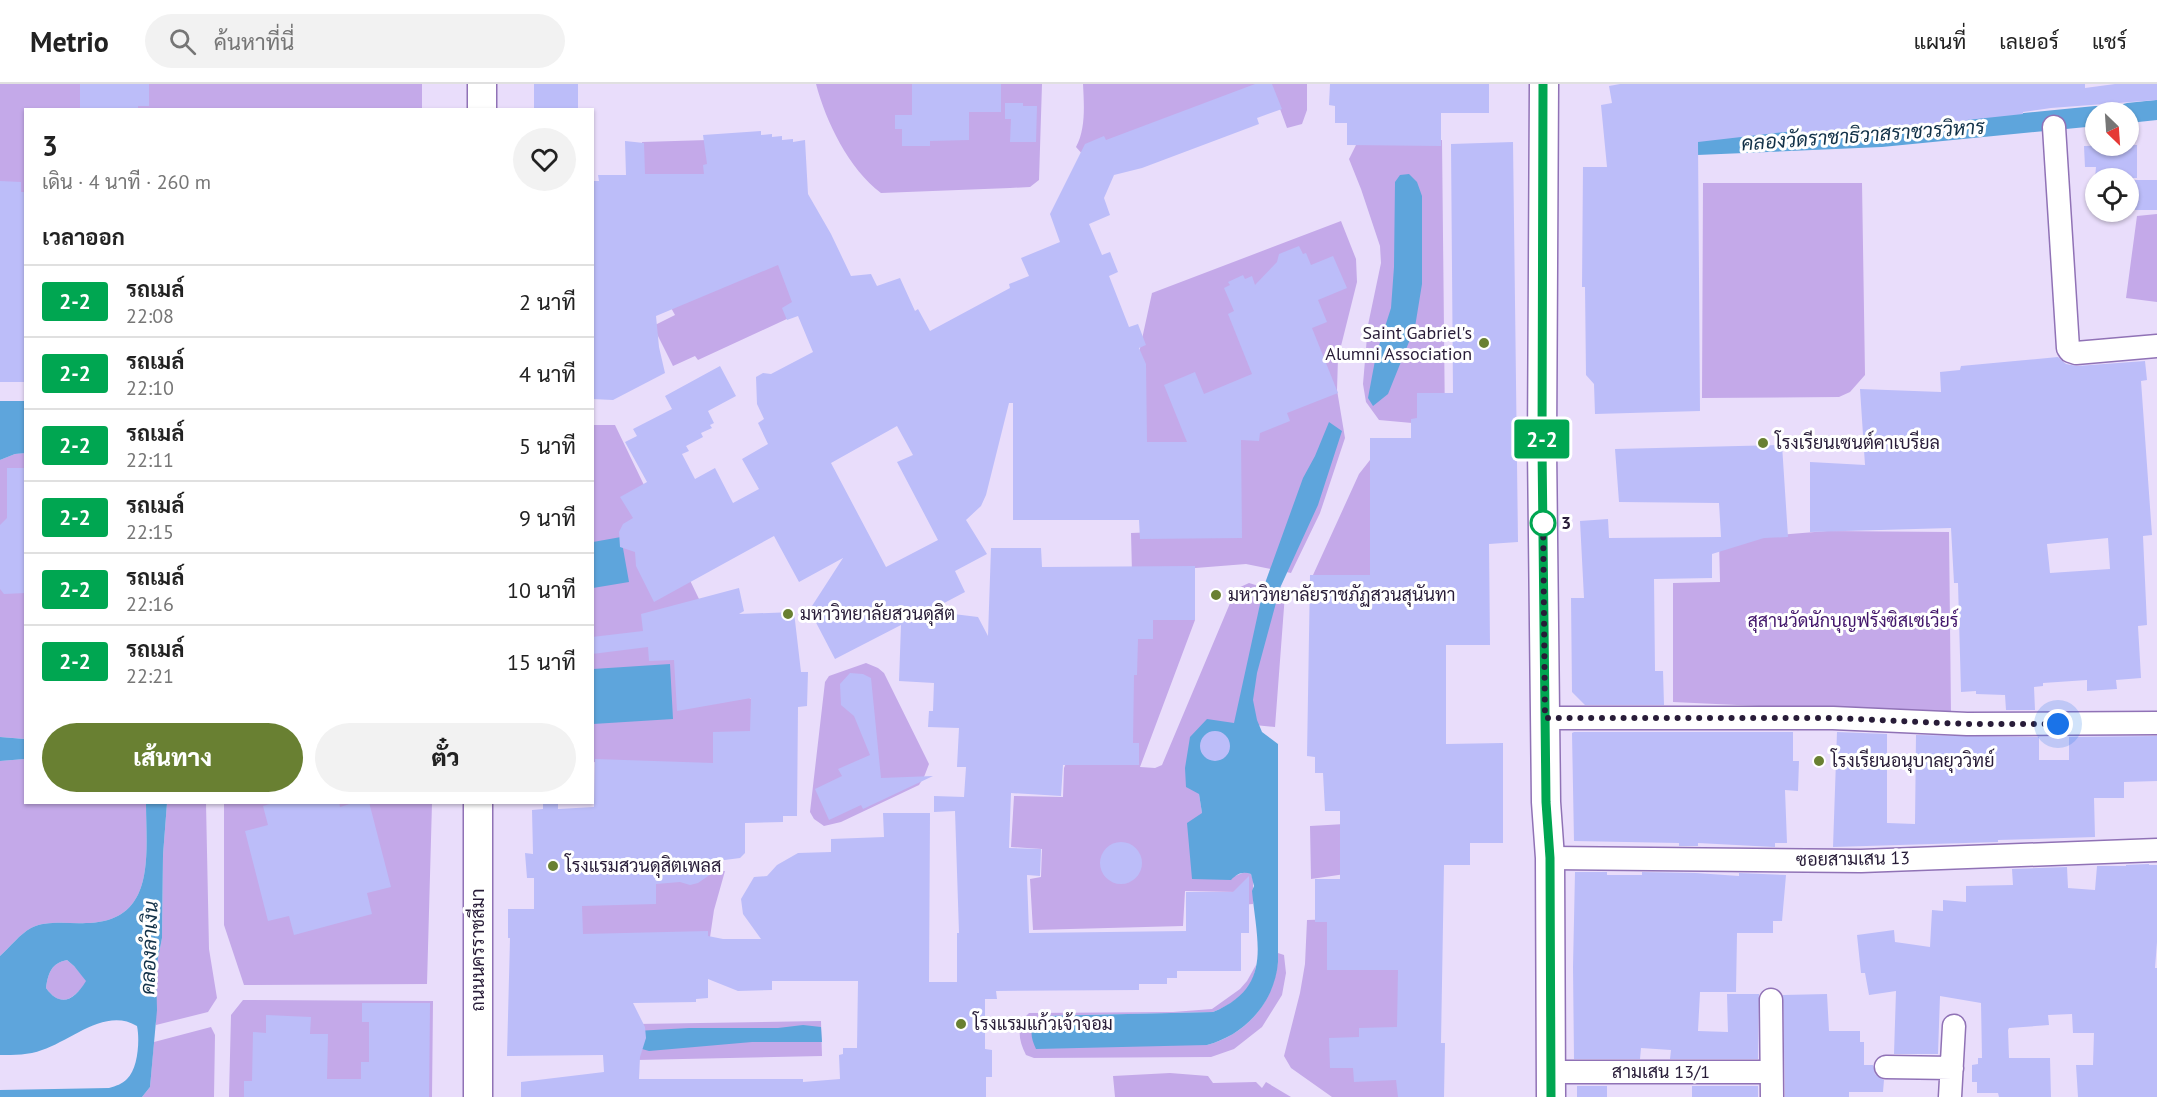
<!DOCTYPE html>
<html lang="th">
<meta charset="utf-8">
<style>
:root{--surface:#fff;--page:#f2f2f2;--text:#222;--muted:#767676;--line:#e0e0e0;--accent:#698032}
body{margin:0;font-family:"PT Sans",Sarabun,sans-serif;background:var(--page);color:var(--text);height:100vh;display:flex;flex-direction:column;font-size:22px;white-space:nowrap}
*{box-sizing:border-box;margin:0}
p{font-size:20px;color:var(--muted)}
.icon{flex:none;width:33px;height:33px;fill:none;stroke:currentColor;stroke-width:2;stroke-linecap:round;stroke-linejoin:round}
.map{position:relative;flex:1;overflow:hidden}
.drawer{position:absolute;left:24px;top:24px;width:570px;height:696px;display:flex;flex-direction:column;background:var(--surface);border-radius:0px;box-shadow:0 2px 4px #0004}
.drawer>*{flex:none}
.badge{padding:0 12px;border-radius:4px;font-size:21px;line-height:39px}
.needle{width:39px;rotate:155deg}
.controls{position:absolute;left:2085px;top:18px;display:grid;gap:12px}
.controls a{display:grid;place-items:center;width:54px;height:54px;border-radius:50%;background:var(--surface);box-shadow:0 2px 4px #0004;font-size:30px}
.you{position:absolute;width:30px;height:30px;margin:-15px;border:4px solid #fff;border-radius:50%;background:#1a73e8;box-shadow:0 0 0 9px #1a73e833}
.map>.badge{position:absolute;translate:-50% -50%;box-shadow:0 0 0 3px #fff}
h2{padding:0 18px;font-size:22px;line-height:54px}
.round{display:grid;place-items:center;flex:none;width:63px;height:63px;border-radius:32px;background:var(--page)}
.overview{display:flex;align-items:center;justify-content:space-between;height:102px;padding:0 18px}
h1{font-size:28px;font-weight:800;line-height:45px}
.cta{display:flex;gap:12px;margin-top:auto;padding:12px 18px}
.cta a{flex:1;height:69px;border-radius:36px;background:var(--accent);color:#fff;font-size:24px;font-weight:800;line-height:69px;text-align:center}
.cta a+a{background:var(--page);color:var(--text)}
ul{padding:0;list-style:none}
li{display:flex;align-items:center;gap:18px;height:72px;padding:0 18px;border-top:2px solid var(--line)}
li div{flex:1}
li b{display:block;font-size:22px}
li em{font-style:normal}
li .badge{min-width:66px;font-weight:700;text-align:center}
header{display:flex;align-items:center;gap:36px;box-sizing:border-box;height:84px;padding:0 30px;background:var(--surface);border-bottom:2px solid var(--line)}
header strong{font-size:28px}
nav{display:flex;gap:33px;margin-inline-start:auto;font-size:21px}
.search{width:420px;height:54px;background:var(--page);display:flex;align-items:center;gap:15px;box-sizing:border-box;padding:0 21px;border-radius:33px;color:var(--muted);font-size:22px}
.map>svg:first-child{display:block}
</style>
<header>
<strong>Metrio</strong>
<div class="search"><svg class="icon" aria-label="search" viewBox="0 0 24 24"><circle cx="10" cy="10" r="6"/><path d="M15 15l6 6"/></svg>ค้นหาที่นี่</div>
<nav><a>แผนที่</a><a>เลเยอร์</a><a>แชร์</a></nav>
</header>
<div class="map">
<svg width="2157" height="1013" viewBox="0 0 2157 1013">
<rect width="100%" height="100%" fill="#e9ddfb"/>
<!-- green -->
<path fill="#c4a9e9" d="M0,0H422V25L26,26L25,110H0Z
M816,0H1042L1039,96L1030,103L1010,104L881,109C849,85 826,38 816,0Z
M1083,0H1307V26L1302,40L1287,44L1272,3L1084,72L1076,63C1086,45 1084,20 1083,0Z
M708,56L709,91L643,93L642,58Z
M1442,56L1445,342L1379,336L1366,318L1363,300L1368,241L1381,179L1380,162L1361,105L1349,75L1356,61Z
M1703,99H1862L1865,291L1850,308L1839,313L1702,314Z
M2157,130V218L2126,214L2137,132Z
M1341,137L1356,175L1357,198L1338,274L1337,306L1345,354L1320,429L1291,489L1246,480L1132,489L1131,449L1238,445L1143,366L1137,278L1152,209Z
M781,176L804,227L698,276L695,272L673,282L653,242L675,231L670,222Z
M592,341H615L699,515L705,603L757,616L755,687L593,678Z
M25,369L26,655L0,653V376L15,370Z
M1370,376V491H1313L1359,390Z
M1827,447L1949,448L1951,631L1673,618V499L1720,498L1719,456Z
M1249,499L1285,510L1275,643L1234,639L1199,710L1202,729L1235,792L1245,788L1251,790L1253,796V820L1239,821L1236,808L1185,807L1183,842L1033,846L1030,795L1041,793L1042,765L1011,763L1014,712L1063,713L1064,684L1131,530L1195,536L1140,683L1155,684L1162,681L1236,505Z
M866,579L878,584L884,589L929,680L924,693L919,701L841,738L824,742L814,735L810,728L825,598L829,592Z
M25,675L26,718L146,719C146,770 157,838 86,839C69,840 47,836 31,844C20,850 10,863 0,872V677Z
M167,719H206L209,865L217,914L208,928L156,941V885L162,854L163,771Z
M224,719H432L427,900L244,901L224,841Z
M603,730L604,794L725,787L714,826L709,860L572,856Z
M1397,737L1400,782L1311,795L1310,742Z
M1405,833L1404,1013H1332L1291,984L1284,972L1300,909L1305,880L1307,836Z
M1278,869L1284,871L1286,889L1282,911L1262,943L1234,965L1211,973L1034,974L1026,971C1018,955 1016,941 1029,929L1173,928L1212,925L1240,905L1247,897L1256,881C1254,906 1235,919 1213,928L1043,932L1207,961C1249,950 1278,913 1278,869Z
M67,876L74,882L87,897C74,915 61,925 46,904C48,890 51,879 67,876Z
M243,916L433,917L432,1013H229L231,931Z
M821,937L822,972L636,976V940Z
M211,943L215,951L214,1013H142L150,1003L154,958Z
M1170,989L1208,992L1213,999L1256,998L1262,1004L1266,998L1291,1013H1115L1113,992Z"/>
<!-- water -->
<path fill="#5ea5dc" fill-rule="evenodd" d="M1409,90L1417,98L1422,112V200L1415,243L1388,310L1373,322L1368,314L1376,271L1391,224L1394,183L1395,98L1400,91Z
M0,317H25L26,369L15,370L0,376Z
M1329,338L1342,347L1318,421L1280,504L1257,589L1253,616L1257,636L1262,648L1278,660V878C1275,918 1245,951 1207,961L1036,965C1031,954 1030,949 1034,937L1043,932L1213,928C1273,903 1257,860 1252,807L1254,802L1251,790C1242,787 1237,790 1231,796L1192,795L1187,739L1202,729L1199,710L1186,703L1185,684L1190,653L1207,635L1234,639L1264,502L1303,394L1315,372Z
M621,453L629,498L593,504V458Z
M670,580L673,635L593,640V585Z
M0,653L25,655V675L0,677Z
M146,719H167L163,771L162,854L156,885L157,926L150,1003L142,1013H0V1006L109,1004C116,1002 122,1000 127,995C138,985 140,956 137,942C106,923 72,956 42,966C29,971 14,971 0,971V872C10,863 20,850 31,844C47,836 69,840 86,839C157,838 146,770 146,719ZM67,876L74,882L86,897C75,915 61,925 46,904C48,890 51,879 67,876Z
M803,941L821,943L822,958H752L649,967L642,965L636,947L689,944H778Z"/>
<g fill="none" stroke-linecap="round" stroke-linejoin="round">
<!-- canal -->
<path stroke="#5ea5dc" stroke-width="20" d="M2128,29L2157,26
M1673,62L1881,53L2096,32"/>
</g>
<!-- building -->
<path fill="#bcbdf9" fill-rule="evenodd" d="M80,0H149V22H138V26H80Z
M534,0H578V26H534Z
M912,0H1001V28H969V56L930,57V62H902V45H895V31H912Z
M1255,0H1272L1282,25L1257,34L1259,40L1142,84L1114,91L1104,114L1110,131L1089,140L1102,171L1110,168L1118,188L1109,192L1129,243L1138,240L1146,261L1139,264L1146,280L1147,358H1187L1164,301L1195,288L1204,310L1252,290L1228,230L1234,227L1224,204L1230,201L1228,198L1243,191L1245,195L1252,192L1255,201L1277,178L1279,170L1299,162L1303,170L1306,169L1311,181L1333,172L1347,204L1318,216L1327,238L1312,244L1338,309L1287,329L1290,337L1260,349L1259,357L1241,356L1242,454L1140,455L1139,436H1013V319H1009L986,411L981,422L966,436L987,470L955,487L965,508L929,527L978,533L988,552L991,464H1041L1042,483L1195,482V536H1153V555H1138L1137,591H1134L1133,659H1139V681H1063L1061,712L1011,709L1009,764L1041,765L1040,792L1027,791L1029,849L1186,847V808H1233L1249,792V849H1241V887H1177V894H1167V900H1139V906L996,907L997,915H985V965L992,966V993H986V1013H521V998L604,988L603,971L507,972L510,854H508V825H534V794H527L525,769L533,770L532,726L543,725V718H558V725L594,723L595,675L713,679V648L750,647L751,614L677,627L674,576L649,577L648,563L592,570V553L643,547L641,530L739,504L744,527L739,530L794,528L801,588H808L807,622L798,623L797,732H783V738L745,739V769L740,774L717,777L711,790L698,799L690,801L680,798L656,800V820L582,822L583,850L708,847V852L723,855H761L743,830L741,815L754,793L767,792L777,781L798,769L831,768V755L884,753L883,729H930L929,898H957V849H959L955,727L934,728V712L964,713L966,683H957L959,644L928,643L929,627H933L934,599L899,597L901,541L835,575L810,527H815L812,522L843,474L799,498L774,452L654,518L636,482L635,468L620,463L619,448L623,440L633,434L620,413L647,398L625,358L637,352L633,345L672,325L665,312L720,282L736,312L708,327L714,339L710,341L712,344L701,349L703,353L686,362L689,367L682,370L695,395L715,384L733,419L759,405L742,375L768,360L758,339L764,335L757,320L756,293L763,289L771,290L813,268L798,232L787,236L782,224L792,218L778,181L656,232L659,263L665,289L613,316L592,315V97H599L598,91H626L625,57L644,59L645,90H704L703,81L707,80L703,51L761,47V51L772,50V53L782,52V56L793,55V58L805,56L808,110L831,150L851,192L871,190L877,202L900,194L915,227L918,225L930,247L1010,204L1009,200L1029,192L1021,174L1060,158L1050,130L1085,60L1104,52L1106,56ZM897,342L913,371L897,378L938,456L886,483L831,379ZM708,895L738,907L772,906V897H858L857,964H843V970L839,971L840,995L803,998V995H639L640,973L646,954L645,943L633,919L696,918V915L708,914Z
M1330,0H1489V29H1441V62L1347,61V39H1335V22L1329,21Z
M1620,0H2085V4L2115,0H2157V16L2051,24L2023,28V30L1967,36V39L1882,49L1881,42L1828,50L1827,48L1794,52V47L1698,58L1700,327L1595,330L1594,300L1586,291L1585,203H1582L1583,83H1607L1601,21L1612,19L1609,2Z
M1005,19H1023V22H1037L1036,58H1010L1011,35H1005Z
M1513,58L1518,458L1489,460L1490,561H1446V660L1503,659V759H1470V781H1444L1441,959H1445L1444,1013H1398L1396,996L1354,998L1353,984H1330L1329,954L1359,953V944L1397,943L1398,886H1327V838H1315V795H1340V727H1325L1323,689H1315V673L1307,672L1310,491H1370V354H1411V335L1417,334V309H1453L1451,60Z
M2137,61V94H2095L2096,83H2085L2084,62Z
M2128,96H2157V126H2128Z
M0,97L21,98V108H26V298H0Z
M2058,273L2066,280L2077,282L2145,277L2147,296L2141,297L2152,451L2143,452L2147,541L2138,542L2141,594L2116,596L2117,605L2087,607V596L2043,599V602L2034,603L2035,626H2006L2005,611L1976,610V607L1961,608L1958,499H1954L1951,444L1810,448V378L1865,381L1860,305L1941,308L1940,288L1960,286L1961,282ZM2108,454L2110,485L2050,489L2047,460Z
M1782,361L1788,453L1764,454L1712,470V494L1654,495L1655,587H1663L1664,621H1585L1572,608L1571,514H1584L1580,437L1608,435L1609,454L1721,453L1719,419L1619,418L1615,365Z
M7,384H26V509L4,510L0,505V441L7,434Z
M850,589L863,590L871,594L881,694L933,692L863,725L861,721L829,736L815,705L842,692L838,685L870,671L854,632L841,621L840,600Z
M1200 662a15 15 0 1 1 30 0a15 15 0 1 1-30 0Z
M1574,648H1793V677H1799L1798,707L1785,706L1787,759H1775V763H1774L1698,759V762H1679V759L1574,757L1572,649Z
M1837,648L1887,650V739L1915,740L1916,651L2039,653V676H2069V653L2157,652V697L2124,698V714H2094L2095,753L1998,756V758L1833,763Z
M276,718H339L340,723L356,718H369L391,803L367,809L372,830L294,851L289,832L268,837L245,747L268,741L263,722Z
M1100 779a21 21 0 1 1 42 0a21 21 0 1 1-42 0Z
M2149,780V781H2157V858L2155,884H2157V1013H2078L2076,981H2093L2094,949H2073L2072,930L2048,931L2049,941L2009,944L2008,946L2009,974H2050L2051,1013H1999L1998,1009H1977V998H1972V981L1978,980V974H1982L1981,919L1940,912L1938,970H1894L1896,907L1869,911L1865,889H1861L1857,851L1894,846L1895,858L1930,863L1932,826L1943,827V816L1966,818V802L2013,801L2012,785L2067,783L2068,804L2095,806L2097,782H2126V781Z
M1575,788H1607V791H1642V788L1696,789L1739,792V789L1786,791L1782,837H1773V849H1737L1736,908H1700L1698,947L1728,948L1727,910H1759L1758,975H1670L1671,966L1641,964L1640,975H1574L1573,883Z
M1827,910L1829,947H1860V958H1864V981H1873L1875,990L1884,996L1883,1008H1849V1013H1785L1783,911Z
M362,919H430L429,1013H244V997H252L253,948L266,949V931L311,933L310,950H328L327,995H361V978H369V938H362Z
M1577,1002H1607V1013H1577Z
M1692,1002H1758V1013H1692Z"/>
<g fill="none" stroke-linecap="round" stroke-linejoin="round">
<!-- minor casing -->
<g stroke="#9072b6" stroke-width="25">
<path id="minor" d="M2054,43L2068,264L2070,267L2076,269L2157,262
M1546,634H1833L1967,640L2157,639
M1550,774L1861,777L2157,766
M1771,916L1772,1013
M1886,983L1952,984
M1551,988H1771
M1950,1013L1954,942"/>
</g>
<!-- major casing -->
<g stroke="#9072b6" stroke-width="31">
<path id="major" d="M1544,0L1542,363L1546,718L1550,774L1551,1013
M482,26V0
M478,1013V718"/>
</g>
<!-- minor -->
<use href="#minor" stroke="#fff" stroke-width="22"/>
<!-- major -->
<use href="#major" stroke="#fff" stroke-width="28"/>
</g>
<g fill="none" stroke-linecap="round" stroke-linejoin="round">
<!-- line casing -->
<g stroke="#fff" stroke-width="14">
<path id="line" d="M1543,0L1542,363L1546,718L1550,774L1551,1013"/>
</g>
<!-- line -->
<use href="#line" stroke="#00a651" stroke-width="9"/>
<!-- walk -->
<path stroke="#281c38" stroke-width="6" stroke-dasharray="0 10.8" d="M1543,439V430L1545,634H1833L1967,640H2058"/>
</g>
<!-- markers -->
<g fill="#698032" stroke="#fff" stroke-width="2">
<circle cx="1484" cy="259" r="6"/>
<circle cx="1763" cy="359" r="6"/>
<circle cx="1216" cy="511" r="6"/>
<circle cx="788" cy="530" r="6"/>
<circle cx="1819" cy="677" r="6"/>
<circle cx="553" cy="782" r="6"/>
<circle cx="961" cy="940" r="6"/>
</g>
<circle fill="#fff" stroke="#00a651" stroke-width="3" cx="1543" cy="439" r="12"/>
<g text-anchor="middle" stroke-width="6" stroke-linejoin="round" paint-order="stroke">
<!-- poi labels -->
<g font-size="18" fill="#281c38" stroke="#fff" text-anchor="start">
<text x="1472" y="255" text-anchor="end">Saint Gabriel's<tspan x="1472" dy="21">Alumni Association</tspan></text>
<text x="1775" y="365">โรงเรียนเซนต์คาเบรียล</text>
<text x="1228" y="517">มหาวิทยาลัยราชภัฏสวนสุนันทา</text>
<text x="800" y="536">มหาวิทยาลัยสวนดุสิต</text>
<text x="1831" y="683">โรงเรียนอนุบาลยุววิทย์</text>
<text x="565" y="788">โรงแรมสวนดุสิตเพลส</text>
<text x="973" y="946">โรงแรมแก้วเจ้าจอม</text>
</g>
<!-- stop labels -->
<g font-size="18" font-weight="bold" fill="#281c38" stroke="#fff" text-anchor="start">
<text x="1561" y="445">3</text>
</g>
<!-- park labels -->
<g font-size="18" fill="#43166b" stroke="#fff">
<text x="1853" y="543">สุสานวัดนักบุญฟรังซิสเซเวียร์</text>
</g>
<!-- street labels -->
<g font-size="18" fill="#281c38" stroke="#fff">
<text transform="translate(1853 775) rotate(-1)" y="6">ซอยสามเสน 13</text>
<text transform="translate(478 866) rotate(-90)" y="6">ถนนนครราชสีมา</text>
<text x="1661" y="994">สามเสน 13/1</text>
</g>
<!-- water labels -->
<g font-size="20" font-style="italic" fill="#123148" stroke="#fff">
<text transform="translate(1863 51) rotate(-4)" y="7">คลองวัดราชาธิวาสราชวรวิหาร</text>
<text transform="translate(149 864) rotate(-88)" y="7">คลองลำเงิน</text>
</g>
</g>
</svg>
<div class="controls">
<a><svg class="needle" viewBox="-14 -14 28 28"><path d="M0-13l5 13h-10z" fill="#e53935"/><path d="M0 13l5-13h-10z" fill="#767676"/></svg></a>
<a><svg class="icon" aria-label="locate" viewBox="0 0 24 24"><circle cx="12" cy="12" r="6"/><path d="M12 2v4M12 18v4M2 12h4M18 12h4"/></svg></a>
</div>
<div class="you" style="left:2058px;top:640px"></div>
<b class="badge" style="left:1542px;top:355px;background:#00a651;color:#fff">2-2</b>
<section class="drawer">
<div class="overview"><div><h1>3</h1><p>เดิน · 4 นาที · 260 m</p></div><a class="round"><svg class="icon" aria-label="heart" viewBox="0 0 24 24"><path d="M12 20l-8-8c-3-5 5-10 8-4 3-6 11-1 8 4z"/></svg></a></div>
<h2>เวลาออก</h2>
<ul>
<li><span class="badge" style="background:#00a651;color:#fff">2-2</span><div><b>รถเมล์</b><p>22:08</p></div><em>2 นาที</em></li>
<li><span class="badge" style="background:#00a651;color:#fff">2-2</span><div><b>รถเมล์</b><p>22:10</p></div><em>4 นาที</em></li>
<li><span class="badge" style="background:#00a651;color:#fff">2-2</span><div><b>รถเมล์</b><p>22:11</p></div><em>5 นาที</em></li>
<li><span class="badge" style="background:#00a651;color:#fff">2-2</span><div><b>รถเมล์</b><p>22:15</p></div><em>9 นาที</em></li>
<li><span class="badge" style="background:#00a651;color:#fff">2-2</span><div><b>รถเมล์</b><p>22:16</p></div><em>10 นาที</em></li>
<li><span class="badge" style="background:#00a651;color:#fff">2-2</span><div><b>รถเมล์</b><p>22:21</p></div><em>15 นาที</em></li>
</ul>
<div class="cta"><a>เส้นทาง</a><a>ตั๋ว</a></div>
</section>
</div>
